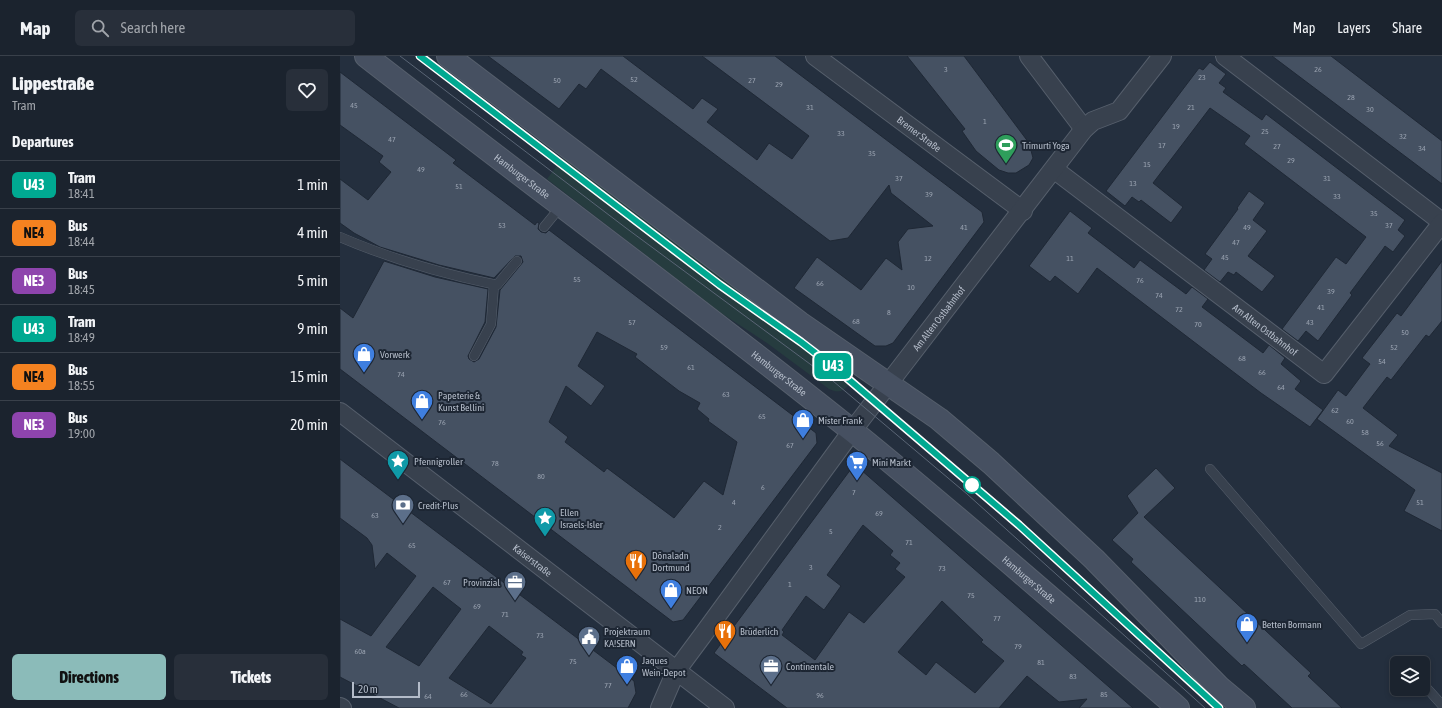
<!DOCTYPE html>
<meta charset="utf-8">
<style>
:root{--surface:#1b232e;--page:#282f3a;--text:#f1f3f6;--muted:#a0a4aa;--line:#39404a;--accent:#8bbbb9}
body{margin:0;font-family:"Asap Condensed",sans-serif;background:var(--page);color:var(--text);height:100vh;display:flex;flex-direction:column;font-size:15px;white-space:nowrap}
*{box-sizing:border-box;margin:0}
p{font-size:13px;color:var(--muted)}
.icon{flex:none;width:22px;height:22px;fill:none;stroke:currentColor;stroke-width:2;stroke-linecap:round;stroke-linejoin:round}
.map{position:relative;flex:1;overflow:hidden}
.side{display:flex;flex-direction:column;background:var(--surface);width:340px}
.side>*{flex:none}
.badge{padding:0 8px;border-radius:6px;font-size:14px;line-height:26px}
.controls{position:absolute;left:1050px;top:600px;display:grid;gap:8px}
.controls a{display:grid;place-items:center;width:40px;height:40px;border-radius:6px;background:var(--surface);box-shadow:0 2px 6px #0003,0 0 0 1px var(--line);font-size:20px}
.scale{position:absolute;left:12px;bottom:10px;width:68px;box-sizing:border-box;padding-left:4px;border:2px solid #b4bcc9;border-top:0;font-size:11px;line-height:14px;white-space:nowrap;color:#b4bcc9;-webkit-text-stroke:3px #1d2633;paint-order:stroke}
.map>.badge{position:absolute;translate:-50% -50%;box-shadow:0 0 0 2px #fff}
h2{padding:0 12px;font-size:15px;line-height:36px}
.round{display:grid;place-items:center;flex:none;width:42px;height:42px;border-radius:6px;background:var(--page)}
.overview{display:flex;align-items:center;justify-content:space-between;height:68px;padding:0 12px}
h1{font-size:19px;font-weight:800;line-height:30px}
.cta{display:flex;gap:8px;margin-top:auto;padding:8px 12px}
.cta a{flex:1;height:46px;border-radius:6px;background:var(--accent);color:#111;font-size:16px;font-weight:800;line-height:46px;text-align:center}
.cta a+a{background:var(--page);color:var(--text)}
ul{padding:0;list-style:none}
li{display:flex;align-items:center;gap:12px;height:48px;padding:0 12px;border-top:1px solid var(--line)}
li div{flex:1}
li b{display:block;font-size:15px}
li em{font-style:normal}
li .badge{min-width:44px;font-weight:700;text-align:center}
header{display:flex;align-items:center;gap:24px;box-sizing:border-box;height:56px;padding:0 20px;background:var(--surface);border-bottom:1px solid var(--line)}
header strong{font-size:19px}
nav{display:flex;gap:22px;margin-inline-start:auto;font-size:14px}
.search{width:280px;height:36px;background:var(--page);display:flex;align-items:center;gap:10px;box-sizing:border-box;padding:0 14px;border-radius:6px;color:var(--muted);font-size:15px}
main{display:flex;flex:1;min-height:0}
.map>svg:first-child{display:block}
</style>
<header>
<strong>Map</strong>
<div class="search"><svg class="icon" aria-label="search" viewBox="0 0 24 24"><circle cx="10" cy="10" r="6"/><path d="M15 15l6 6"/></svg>Search here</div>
<nav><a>Map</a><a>Layers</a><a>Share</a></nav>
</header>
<main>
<section class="side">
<div class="overview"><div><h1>Lippestraße</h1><p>Tram</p></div><a class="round"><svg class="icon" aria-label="heart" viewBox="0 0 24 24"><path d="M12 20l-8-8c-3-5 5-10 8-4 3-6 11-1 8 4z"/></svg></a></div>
<h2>Departures</h2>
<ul>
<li><span class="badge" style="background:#00a991;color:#fff">U43</span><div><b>Tram</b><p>18:41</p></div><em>1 min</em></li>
<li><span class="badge" style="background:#f58220;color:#111">NE4</span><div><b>Bus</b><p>18:44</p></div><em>4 min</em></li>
<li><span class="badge" style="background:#8e44ad;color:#fff">NE3</span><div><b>Bus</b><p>18:45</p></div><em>5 min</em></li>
<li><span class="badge" style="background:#00a991;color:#fff">U43</span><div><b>Tram</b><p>18:49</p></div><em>9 min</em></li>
<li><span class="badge" style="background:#f58220;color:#111">NE4</span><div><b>Bus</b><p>18:55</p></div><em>15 min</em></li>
<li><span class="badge" style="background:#8e44ad;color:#fff">NE3</span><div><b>Bus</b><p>19:00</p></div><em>20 min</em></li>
</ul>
<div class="cta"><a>Directions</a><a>Tickets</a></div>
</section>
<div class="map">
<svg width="1102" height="652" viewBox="0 0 1102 652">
<rect width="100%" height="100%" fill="#242f3e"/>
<!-- green -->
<path fill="#263c3f" d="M225,99L514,317C509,330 504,340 489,333L427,287L381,257L207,123Z"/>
<!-- building -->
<path fill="#455162" stroke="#1f2835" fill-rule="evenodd" d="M148,0H283L353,53L362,42L378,53L367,66L417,104L429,87L452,103L469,80L362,0H435L642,156L644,166L553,287L546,290H535L454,232L477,201L521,234L546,202L562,214L558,186L568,173L593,170L551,137L549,129L508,182L490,185L261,13L246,33L239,28L219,53Z
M567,0H624L689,87L693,102L689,109L676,117H668L659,114L636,95L622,75L625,73Z
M932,0H991L1102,85V128Z
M870,6L886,18L879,27L886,32L883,36L922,64L926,58L1065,164L1058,174L1065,180L1053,196L1045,190L1043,193L1010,237L1012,239L978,285L966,275L958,285L942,273L996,201L1006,208L1026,181L904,88L910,80L870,52L813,127L843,151L831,167L801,144L799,146L792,141L785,150L766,135L859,12L863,14Z
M0,16L116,104L113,107L195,169L197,166L199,167L198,173L201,176L206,177L209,174L476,377L477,387L343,564L333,566L0,313V252L13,262L44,205L95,221L148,233L145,266L128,300L129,303L134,306L139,303L156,271L160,234L183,206L181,200H175L154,222L99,209L40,191L14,177L0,167V123L28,144L51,116L39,106L43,100L0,69ZM257,276L297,298L295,301L339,335L360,347L357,353L369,363L368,365L397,386L383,439L364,425L334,462L267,412L264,416L225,386L228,381L209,366L226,330L251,350L265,330L238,310Z
M909,135L925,147L913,164L927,175L908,200L935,220L922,236L896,216L894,219L888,216L880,226L864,214L872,203L865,198L898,153L897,152Z
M730,155L752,172L748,177L794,212L800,204L846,238L852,231L868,243L862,251L878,263L923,297L929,289L945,302L941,308L961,325L955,333L983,354L970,371L921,337L757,212L738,238L715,220L710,226L689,210Z
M1102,205V265L1089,281L1086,279L1051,324L1047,321L1023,352L1058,379L1049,390L1102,417V475L1064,455L1075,434L977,363L998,334L1006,340L1030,308L1022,302L1057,257L1061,260Z
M0,403L294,625L296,637L288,652H59L0,621V563L31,580L76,520L47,497L35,513L32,489L27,482L0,462ZM93,531L121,553L79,610L46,591ZM149,570L183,596L181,599L186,602L151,648L109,622Z
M816,412L835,432L804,461L971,617L968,620L1002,652H952L904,608L902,610L791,506L793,503L772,484L798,457L787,440Z
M511,413H520L793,652H739L747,643L719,646L687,620L659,652H447L374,597ZM523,469L553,495L550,499L560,507L555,513L565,521L524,567L509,556L475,604L442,579L444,576L442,574L466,540L484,554L501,530L487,519ZM602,545L643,584L641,586L664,605L635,637L596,606L586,619L558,596Z"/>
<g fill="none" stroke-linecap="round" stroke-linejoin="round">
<!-- lane casing -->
<g stroke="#565f6c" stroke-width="10">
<path id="lane" d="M204,171L222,149
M0,181C51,203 103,218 157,229L177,205
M134,300L151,268L154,228
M870,413L1021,588L1070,559L1095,558L1102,567
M1084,629L1102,649"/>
</g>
<!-- street casing -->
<g stroke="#565f6c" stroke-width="20">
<g id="street">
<path id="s1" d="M475,0L683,155"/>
<path d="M689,0L744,73"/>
<path d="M885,0L1102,166"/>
<path id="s2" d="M715,114L984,318L1102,167"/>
<path id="s3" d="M0,356L385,652"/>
<path d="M0,651L2,652"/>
<path id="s4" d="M320,652L336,615L362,580L512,375L744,73L753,65L779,55L822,0"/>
</g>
</g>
<!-- secondary casing -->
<g stroke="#565f6c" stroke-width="24">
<g id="secondary">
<path id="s5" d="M26,0C188,126 354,248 515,377C625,466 731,560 838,652"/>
<path d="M108,0L460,267L599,363L651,407L754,503L879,631L904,652"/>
</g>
</g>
<!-- lane -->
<use href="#lane" stroke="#38414e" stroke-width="9"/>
<!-- street -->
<use href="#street" stroke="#38414e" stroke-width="18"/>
<!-- secondary -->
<use href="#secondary" stroke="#465061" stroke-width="22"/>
<!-- tram -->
<path stroke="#5a6575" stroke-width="1" d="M60,0L286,172L493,325L627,438L865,652
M80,0L380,229L461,286L500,316L679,469L879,652"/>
</g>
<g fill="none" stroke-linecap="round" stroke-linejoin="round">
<!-- line casing -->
<g stroke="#fff" stroke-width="9">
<path id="line" d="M80,0L380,229L461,286L500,316L679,469L879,652"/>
</g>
<!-- line -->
<use href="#line" stroke="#00a991" stroke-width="6"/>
</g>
<!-- icons -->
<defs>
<g id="stadium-pin" transform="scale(1.15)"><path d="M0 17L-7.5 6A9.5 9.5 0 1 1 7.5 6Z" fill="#2e9e5b" stroke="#1d2633"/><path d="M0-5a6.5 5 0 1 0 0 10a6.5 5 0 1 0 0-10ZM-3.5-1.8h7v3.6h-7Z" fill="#fff"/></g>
<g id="shop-pin" transform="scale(1.15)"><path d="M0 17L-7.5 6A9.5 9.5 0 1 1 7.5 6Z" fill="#3f7fe0" stroke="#1d2633"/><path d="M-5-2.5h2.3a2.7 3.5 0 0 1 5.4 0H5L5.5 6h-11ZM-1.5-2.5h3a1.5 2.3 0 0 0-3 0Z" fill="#fff"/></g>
<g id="sight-pin" transform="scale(1.15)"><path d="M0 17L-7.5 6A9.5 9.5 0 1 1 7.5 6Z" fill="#0f9aa8" stroke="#1d2633"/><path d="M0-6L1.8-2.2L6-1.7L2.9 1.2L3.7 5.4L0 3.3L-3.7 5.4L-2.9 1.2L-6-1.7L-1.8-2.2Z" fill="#fff"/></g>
<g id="supermarket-pin" transform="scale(1.15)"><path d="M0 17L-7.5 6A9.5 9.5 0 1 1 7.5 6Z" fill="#3f7fe0" stroke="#1d2633"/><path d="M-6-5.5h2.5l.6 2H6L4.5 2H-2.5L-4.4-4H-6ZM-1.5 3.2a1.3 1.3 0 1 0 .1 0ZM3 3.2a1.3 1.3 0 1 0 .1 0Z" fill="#fff"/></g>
<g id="bank-pin" transform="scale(1.15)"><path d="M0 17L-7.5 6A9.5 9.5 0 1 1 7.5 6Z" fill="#5c6f8a" stroke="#1d2633"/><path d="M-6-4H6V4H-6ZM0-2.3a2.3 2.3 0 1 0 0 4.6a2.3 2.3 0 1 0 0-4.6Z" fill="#fff"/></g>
<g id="restaurant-pin" transform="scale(1.15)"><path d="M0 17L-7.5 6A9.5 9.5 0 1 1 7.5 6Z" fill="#e8710a" stroke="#1d2633"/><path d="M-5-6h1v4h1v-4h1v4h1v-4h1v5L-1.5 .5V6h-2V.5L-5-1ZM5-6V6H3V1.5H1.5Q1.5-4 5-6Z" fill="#fff"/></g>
<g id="office-pin" transform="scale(1.15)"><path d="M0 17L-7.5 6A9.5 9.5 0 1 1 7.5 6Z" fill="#5c6f8a" stroke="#1d2633"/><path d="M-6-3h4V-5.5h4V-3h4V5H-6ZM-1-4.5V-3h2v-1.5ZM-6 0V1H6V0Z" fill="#fff"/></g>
<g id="civic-pin" transform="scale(1.15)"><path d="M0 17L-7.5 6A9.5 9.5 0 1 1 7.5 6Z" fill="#5c6f8a" stroke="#1d2633"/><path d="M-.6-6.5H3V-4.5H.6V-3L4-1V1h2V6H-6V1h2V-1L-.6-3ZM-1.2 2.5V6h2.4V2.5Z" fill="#fff"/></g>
</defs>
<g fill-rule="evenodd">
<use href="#stadium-pin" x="666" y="89"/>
<use href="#shop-pin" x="24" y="298"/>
<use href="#shop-pin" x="82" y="345"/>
<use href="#shop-pin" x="463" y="364"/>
<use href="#sight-pin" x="58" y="405"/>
<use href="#supermarket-pin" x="517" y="406"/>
<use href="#bank-pin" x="63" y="449"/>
<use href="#sight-pin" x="205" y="462"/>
<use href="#restaurant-pin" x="296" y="505"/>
<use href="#office-pin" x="175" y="526"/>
<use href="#shop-pin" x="331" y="534"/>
<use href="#shop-pin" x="907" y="568"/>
<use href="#restaurant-pin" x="385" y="575"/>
<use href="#civic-pin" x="249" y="581"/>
<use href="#shop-pin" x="287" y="610"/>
<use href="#office-pin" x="431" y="610"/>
</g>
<!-- markers -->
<circle fill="#fff" stroke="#00a991" stroke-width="2" cx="632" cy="429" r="8"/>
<g text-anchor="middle" stroke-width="4" stroke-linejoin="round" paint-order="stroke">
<!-- number labels -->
<g font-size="8" fill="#98a1af">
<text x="606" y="16">3</text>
<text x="978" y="16">26</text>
<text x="862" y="24">23</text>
<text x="294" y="26">52</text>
<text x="217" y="27">50</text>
<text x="412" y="27">27</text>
<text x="439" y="31">29</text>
<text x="1011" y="44">28</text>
<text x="14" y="52">45</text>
<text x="470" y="54">31</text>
<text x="851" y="54">21</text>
<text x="1030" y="56">30</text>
<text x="645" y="68">1</text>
<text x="836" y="73">19</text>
<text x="925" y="78">25</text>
<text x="501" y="80">33</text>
<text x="1063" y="83">32</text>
<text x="52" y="86">47</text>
<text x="822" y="92">17</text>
<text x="937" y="93">27</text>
<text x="1082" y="95">34</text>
<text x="532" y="100">35</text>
<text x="951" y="107">29</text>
<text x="807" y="111">15</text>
<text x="81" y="116">49</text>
<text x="559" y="125">37</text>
<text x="987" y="125">31</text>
<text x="793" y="130">13</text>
<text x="119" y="133">51</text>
<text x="589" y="141">39</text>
<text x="997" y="143">33</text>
<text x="1034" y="160">35</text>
<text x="162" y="172">53</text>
<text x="1049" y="172">37</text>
<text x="624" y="174">41</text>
<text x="907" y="174">49</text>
<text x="896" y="189">47</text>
<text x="885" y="204">45</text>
<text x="588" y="205">12</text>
<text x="730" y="205">11</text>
<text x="237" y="226">55</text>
<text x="800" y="227">76</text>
<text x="480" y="230">66</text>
<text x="571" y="234">10</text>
<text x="991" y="238">39</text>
<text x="819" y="242">74</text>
<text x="981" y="254">41</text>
<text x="839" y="256">72</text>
<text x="549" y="259">8</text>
<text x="516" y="268">68</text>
<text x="292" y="269">57</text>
<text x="970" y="269">43</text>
<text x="858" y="271">70</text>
<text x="1065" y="279">50</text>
<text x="324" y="294">59</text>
<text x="1054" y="294">52</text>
<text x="902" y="305">68</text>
<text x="1042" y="308">54</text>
<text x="351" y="314">61</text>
<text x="922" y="319">66</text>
<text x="61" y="321">74</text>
<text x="941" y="334">64</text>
<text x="386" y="341">63</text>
<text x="995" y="357">62</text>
<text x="422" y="363">65</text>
<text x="1010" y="368">60</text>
<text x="102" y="369">76</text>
<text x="1025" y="379">58</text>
<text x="1040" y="390">56</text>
<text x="450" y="392">67</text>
<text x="155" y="410">78</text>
<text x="201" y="423">80</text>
<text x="423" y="434">6</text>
<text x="514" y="439">7</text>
<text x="394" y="449">4</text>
<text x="1080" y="449">51</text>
<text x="539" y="460">69</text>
<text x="35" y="462">63</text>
<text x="380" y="474">2</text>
<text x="491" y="478">5</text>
<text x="569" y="489">71</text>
<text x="72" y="492">65</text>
<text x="471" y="514">3</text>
<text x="602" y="515">73</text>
<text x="107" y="529">67</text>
<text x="450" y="531">1</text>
<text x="631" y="542">75</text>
<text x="860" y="546">110</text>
<text x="137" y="553">69</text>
<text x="165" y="561">71</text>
<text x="657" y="565">77</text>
<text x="200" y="582">73</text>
<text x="678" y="593">79</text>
<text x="20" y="598">60a</text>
<text x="233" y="608">75</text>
<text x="701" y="609">81</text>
<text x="733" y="623">83</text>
<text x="268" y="632">77</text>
<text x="124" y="641">66</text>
<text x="764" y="641">85</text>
<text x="480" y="642">96</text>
<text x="88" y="643">64</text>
</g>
<!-- street labels -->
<g font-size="10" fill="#b4bcc9" stroke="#1d2633">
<text dy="4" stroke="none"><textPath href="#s1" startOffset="130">Bremer Straße</textPath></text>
<text dy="4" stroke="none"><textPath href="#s5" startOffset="197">Hamburger Straße</textPath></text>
<text dy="4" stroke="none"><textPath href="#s4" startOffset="480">Am Alten Ostbahnhof</textPath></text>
<text dy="4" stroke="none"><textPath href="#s2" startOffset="264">Am Alten Ostbahnhof</textPath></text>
<text dy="4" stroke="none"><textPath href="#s5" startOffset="521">Hamburger Straße</textPath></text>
<text dy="4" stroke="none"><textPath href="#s3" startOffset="243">Kaiserstraße</textPath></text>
<text dy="4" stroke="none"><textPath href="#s5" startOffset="845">Hamburger Straße</textPath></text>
</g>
<!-- poi labels -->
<g font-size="10" fill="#b4bcc9" stroke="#1d2633" text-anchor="start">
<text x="682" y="93">Trimurti Yoga</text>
<text x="40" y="302">Vorwerk</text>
<text x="98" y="343">Papeterie &amp;<tspan x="98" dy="12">Kunst Bellini</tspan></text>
<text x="478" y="368">Mister Frank</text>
<text x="74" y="409">Pfennigroller</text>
<text x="532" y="410">Mini Markt</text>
<text x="78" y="453">Credit-Plus</text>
<text x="220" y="460">Ellen<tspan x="220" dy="12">Israels-Isler</tspan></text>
<text x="312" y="503">Dönaladn<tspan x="312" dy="12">Dortmund</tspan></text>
<text x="160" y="530" text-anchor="end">Provinzial</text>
<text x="346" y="538">NEON</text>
<text x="922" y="572">Betten Bormann</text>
<text x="264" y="579">Projektraum<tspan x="264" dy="12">KA!SERN</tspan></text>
<text x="400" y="579">Brüderlich</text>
<text x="302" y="608">Jaques<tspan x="302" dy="12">Wein-Depot</tspan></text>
<text x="446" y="614">Continentale</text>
</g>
</g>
</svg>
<div class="controls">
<a><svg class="icon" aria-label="layers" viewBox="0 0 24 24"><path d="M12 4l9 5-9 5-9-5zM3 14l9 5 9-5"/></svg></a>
</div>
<div class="scale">20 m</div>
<b class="badge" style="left:493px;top:310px;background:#00a991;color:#fff">U43</b>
</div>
</main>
